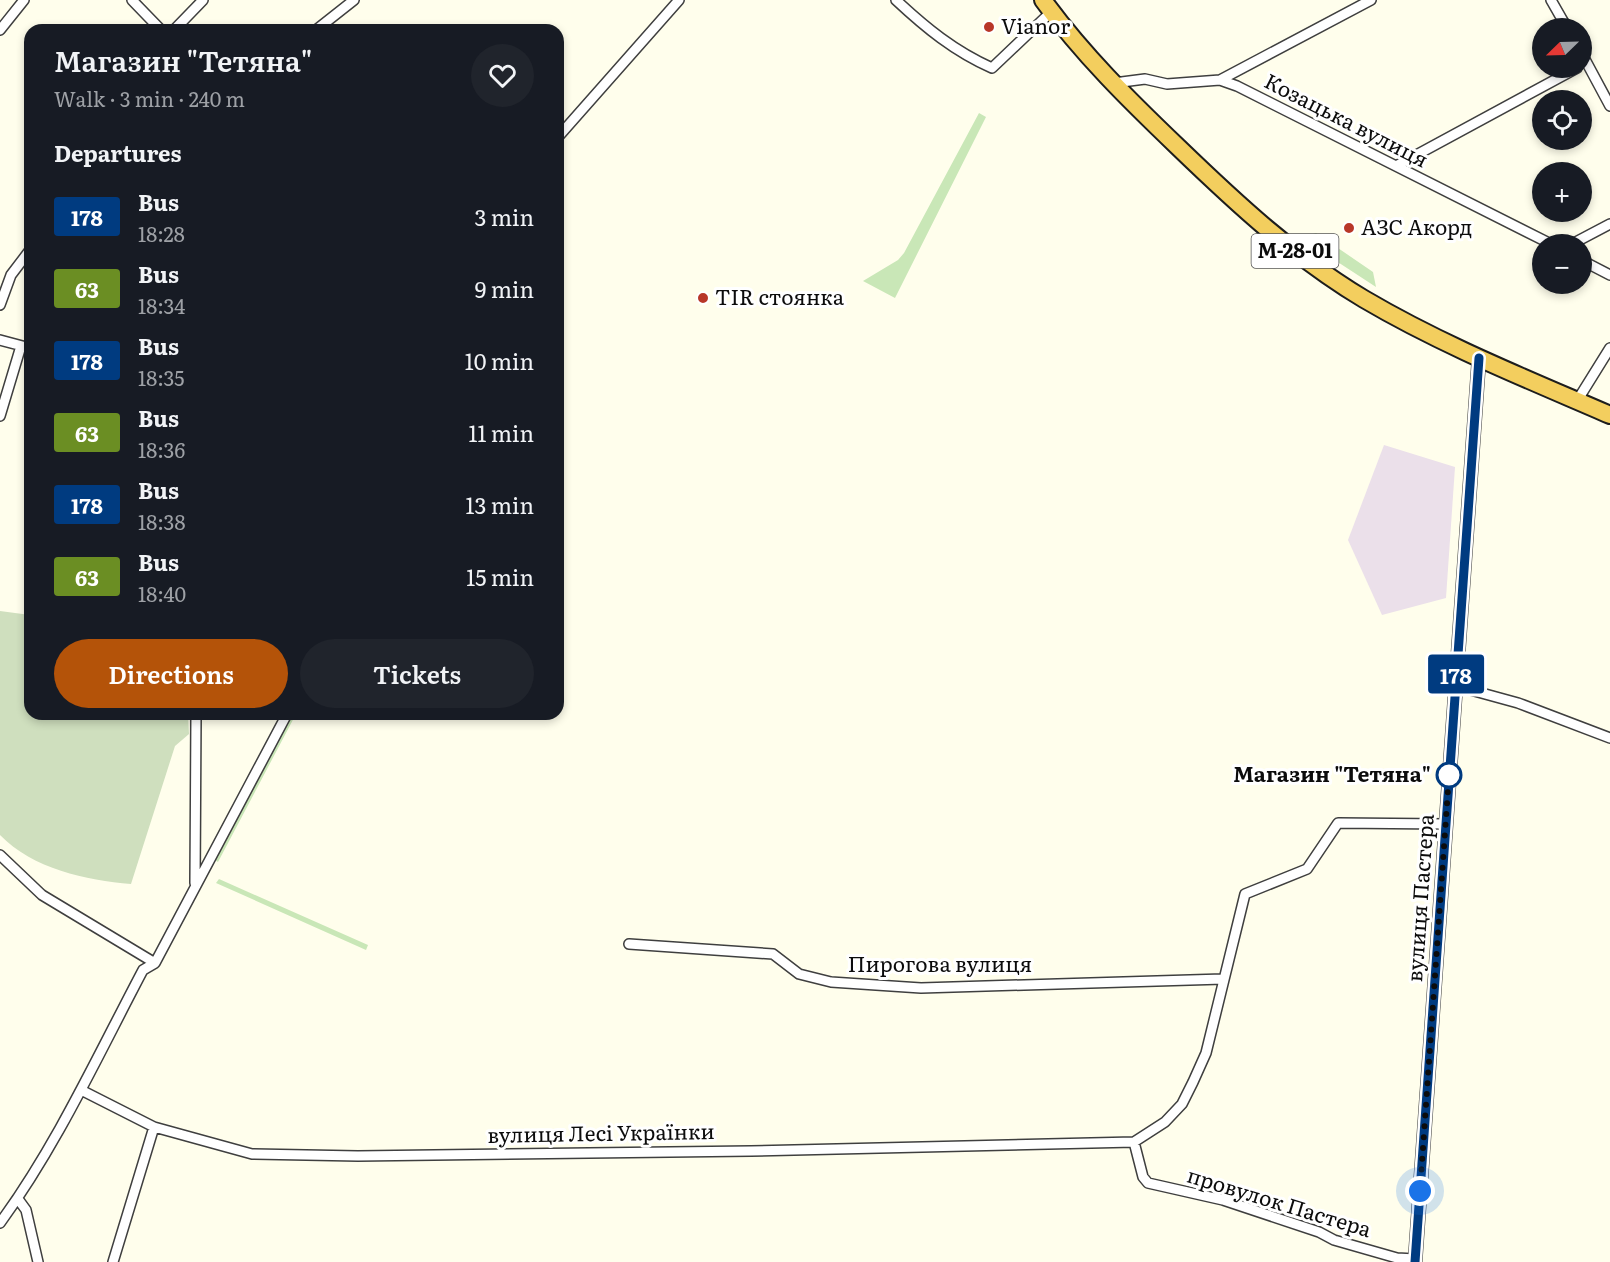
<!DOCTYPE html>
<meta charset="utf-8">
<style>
:root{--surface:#171b24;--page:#20242c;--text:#f1f3f6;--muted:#9ea1a6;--accent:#b45309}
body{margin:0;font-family:Literata,serif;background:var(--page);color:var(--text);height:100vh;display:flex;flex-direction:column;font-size:22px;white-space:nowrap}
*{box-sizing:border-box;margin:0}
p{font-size:20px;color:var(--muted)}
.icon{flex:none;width:33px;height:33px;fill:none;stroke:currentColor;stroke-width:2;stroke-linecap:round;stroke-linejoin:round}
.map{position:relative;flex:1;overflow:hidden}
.details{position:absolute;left:24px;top:24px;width:540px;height:696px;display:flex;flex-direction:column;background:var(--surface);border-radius:18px;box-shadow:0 3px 9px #0003}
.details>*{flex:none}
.badge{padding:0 12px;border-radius:4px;font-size:21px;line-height:39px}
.needle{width:39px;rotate:247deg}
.buttons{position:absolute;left:1532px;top:18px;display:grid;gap:12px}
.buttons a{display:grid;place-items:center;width:60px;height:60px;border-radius:50%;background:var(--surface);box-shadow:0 3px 9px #0003;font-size:30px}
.you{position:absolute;width:30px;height:30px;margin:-15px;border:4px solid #fff;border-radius:50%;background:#1a73e8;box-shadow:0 0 0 9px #1a73e833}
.map>.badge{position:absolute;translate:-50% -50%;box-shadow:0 0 0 3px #fff}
h2{padding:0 30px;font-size:22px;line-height:54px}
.round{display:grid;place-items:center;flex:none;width:63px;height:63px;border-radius:32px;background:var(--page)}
.headline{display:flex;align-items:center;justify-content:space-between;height:102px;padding:0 30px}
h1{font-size:28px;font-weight:600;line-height:45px}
.primary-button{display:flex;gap:12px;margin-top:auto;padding:12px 30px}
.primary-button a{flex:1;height:69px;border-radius:36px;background:var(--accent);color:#fff;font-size:24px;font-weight:600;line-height:69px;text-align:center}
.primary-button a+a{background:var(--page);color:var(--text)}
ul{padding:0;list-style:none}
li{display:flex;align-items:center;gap:18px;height:72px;padding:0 30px}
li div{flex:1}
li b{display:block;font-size:22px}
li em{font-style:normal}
li .badge{min-width:66px;font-weight:700;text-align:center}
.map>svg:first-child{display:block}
</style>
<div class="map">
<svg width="1610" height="1262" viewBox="0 0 1610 1262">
<rect width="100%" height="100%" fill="#fffeec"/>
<!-- industrial -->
<path fill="#ebe0ea" d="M1384,445L1455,467L1446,598L1382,615L1348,540Z"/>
<!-- green -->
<path fill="#c9e7b7" d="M979,113L986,117L895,298L863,281L898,260L904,253Z
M1316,233L1373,272L1376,287L1301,238Z
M292,714H296L218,862L215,860Z
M219,879L368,945L366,950L216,883Z"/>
<!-- cemetery -->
<path fill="#cfdfbe" d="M0,611L30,615V714H188L189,734L175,746L131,884C86,880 33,869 0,835Z"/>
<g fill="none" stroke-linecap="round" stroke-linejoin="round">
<!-- minor casing -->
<g stroke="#3f3f3f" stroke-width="12">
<path id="minor" d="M132,0L161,30
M896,0C926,28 954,51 992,68L1051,12
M1551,0L1567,28
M0,30L24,0
M174,30L203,0
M316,30L354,0
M1581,52L1610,106
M1220,80L1371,0
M1114,83L1145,79L1167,84L1220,80L1237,86L1551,244
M558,137L679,0
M1396,166L1577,68
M1572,244L1610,224
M1581,260L1610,275
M0,305L11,275L30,250
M0,340L30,348
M1577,401L1610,348
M0,416L21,346
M1456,686L1518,703L1610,738
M0,855L42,895L155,963
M195,883L196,714
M629,944L773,954L799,974L831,982L921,988L1223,979
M81,1090L154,1127L252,1154L358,1156L751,1151L1134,1142
M18,1199L26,1210L38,1262
M0,1223C57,1145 98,1055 143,970L155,963L287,714
M1415,1259L1397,1258L1334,1240L1319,1232L1223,1200L1148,1183L1143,1177L1134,1142L1165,1122L1182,1104L1193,1082L1206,1053L1245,894L1307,869L1338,823L1446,824
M113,1262L154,1127"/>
</g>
<!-- tertiary casing -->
<g stroke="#3f3f3f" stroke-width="15">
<path id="tertiary" d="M1415,1262L1479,358"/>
</g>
<!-- trunk casing -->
<g stroke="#1d1d1d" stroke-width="20">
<path id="trunk" d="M1043,0C1082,54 1130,101 1178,147C1235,202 1295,258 1364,299C1442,345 1527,379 1610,415"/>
</g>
<!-- minor -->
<use href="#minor" stroke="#fff" stroke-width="9"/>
<!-- tertiary -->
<use href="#tertiary" stroke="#fff" stroke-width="12"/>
<!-- trunk -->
<use href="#trunk" stroke="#f3ce5e" stroke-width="16"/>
</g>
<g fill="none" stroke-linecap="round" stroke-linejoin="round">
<!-- line casing -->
<g stroke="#fff" stroke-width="14">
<path id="line" d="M1415,1262L1479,358"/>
</g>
<!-- line -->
<use href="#line" stroke="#003b80" stroke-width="9"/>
<!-- walk -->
<path stroke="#0c0c0c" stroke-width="6" stroke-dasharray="0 10.8" d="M1420,1191L1449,775"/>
</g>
<!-- markers -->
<g fill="#b83728" stroke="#fff" stroke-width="2">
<circle cx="989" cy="27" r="6"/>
<circle cx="1349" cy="228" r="6"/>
<circle cx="703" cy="298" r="6"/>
</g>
<circle fill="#fff" stroke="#003b80" stroke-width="3" cx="1449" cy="775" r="12"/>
<g text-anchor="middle" stroke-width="6" stroke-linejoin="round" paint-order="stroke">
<!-- shield labels -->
<rect fill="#fff" stroke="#555" stroke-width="1.5" x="1251.5" y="234" width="87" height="34" rx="4.5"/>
<g font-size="20" font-weight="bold" fill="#0c0c0c">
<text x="1295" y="258">М-28-01</text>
</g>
<!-- poi labels -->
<g font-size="21" fill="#0c0c0c" stroke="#fff" text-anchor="start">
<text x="1001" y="34">Vianor</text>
<text x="1361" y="235">АЗС Акорд</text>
<text x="715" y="305">TIR стоянка</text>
</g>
<!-- street labels -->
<g font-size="21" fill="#0c0c0c" stroke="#fff">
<text transform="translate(1346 121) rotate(27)" y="7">Козацька вулиця</text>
<text transform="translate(1421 898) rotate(-86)" y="7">вулиця Пастера</text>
<text x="940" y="972">Пирогова вулиця</text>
<text transform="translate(601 1134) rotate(-1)" y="7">вулиця Лесі Українки</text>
<text transform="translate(1279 1203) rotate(17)" y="7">провулок Пастера</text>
</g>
<!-- stop labels -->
<g font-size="21" font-weight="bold" fill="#0c0c0c" stroke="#fff" text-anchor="end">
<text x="1431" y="782">Магазин "Тетяна"</text>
</g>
</g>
</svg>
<div class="buttons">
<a><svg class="needle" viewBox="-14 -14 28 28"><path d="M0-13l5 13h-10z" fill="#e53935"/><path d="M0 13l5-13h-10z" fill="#9ea1a6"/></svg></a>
<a><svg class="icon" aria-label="locate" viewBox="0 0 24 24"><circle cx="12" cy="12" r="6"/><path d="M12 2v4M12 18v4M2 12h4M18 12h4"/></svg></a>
<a>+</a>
<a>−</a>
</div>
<div class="you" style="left:1420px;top:1191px"></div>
<b class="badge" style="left:1456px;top:674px;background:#003b80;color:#fff">178</b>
<section class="details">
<div class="headline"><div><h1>Магазин &quot;Тетяна&quot;</h1><p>Walk · 3 min · 240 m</p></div><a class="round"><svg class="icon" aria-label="heart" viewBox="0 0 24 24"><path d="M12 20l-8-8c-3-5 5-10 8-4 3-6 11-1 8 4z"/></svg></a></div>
<h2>Departures</h2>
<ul>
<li><span class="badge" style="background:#003b80;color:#fff">178</span><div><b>Bus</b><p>18:28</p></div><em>3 min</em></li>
<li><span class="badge" style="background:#6b8e23;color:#fff">63</span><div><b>Bus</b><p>18:34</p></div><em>9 min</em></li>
<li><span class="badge" style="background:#003b80;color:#fff">178</span><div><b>Bus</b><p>18:35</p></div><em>10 min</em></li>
<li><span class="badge" style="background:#6b8e23;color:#fff">63</span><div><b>Bus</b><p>18:36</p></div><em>11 min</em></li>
<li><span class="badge" style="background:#003b80;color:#fff">178</span><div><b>Bus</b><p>18:38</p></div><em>13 min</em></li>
<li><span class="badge" style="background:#6b8e23;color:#fff">63</span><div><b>Bus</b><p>18:40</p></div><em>15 min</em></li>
</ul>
<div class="primary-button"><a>Directions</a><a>Tickets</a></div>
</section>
</div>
